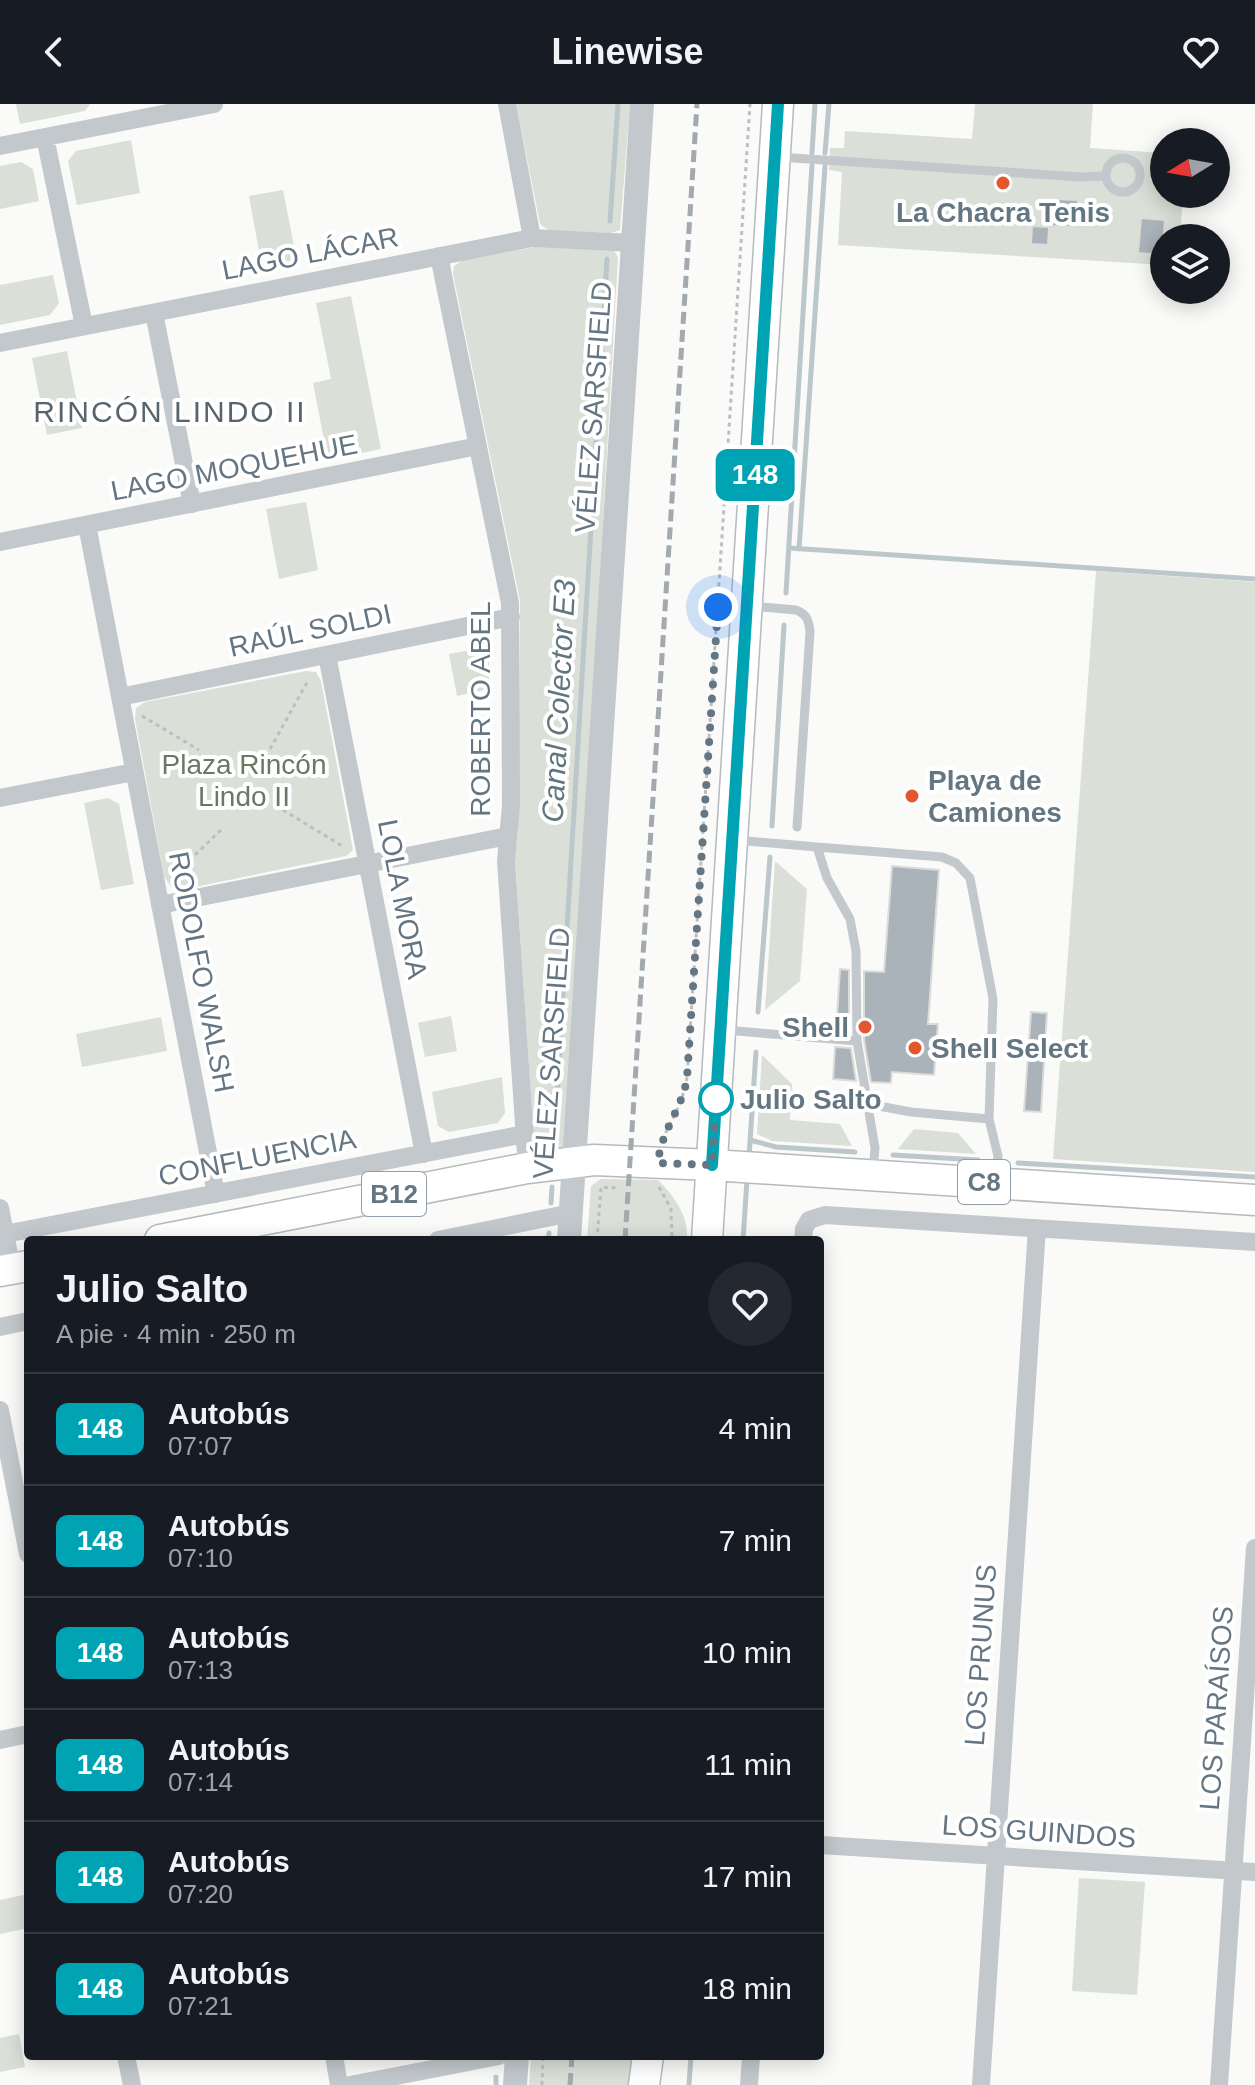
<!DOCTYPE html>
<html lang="es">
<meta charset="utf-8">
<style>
:root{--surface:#171b24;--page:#242831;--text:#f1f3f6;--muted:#9ea1a6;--line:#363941}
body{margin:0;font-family:Arial,sans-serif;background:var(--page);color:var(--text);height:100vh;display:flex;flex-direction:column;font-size:30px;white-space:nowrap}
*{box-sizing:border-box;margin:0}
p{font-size:26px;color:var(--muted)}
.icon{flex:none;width:44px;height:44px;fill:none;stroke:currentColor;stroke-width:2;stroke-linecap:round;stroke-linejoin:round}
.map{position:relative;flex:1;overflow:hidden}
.sheet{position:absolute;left:24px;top:1132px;width:800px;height:824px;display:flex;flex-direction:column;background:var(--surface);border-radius:8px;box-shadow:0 4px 20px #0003}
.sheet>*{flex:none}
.badge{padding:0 16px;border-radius:12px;font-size:28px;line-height:52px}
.needle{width:52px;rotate:259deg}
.buttons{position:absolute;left:1150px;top:24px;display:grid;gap:16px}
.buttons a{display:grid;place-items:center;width:80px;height:80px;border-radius:50%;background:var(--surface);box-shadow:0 4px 20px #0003;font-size:40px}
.you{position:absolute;width:40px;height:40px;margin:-20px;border:6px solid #fff;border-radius:50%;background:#1a73e8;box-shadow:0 0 0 12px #1a73e833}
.map>.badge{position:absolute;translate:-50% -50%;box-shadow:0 0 0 4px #fff}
.round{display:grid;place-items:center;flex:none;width:84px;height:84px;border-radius:42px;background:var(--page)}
.overview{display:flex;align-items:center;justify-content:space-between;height:136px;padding:0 32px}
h1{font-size:38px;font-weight:600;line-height:60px}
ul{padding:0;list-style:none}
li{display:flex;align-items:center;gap:24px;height:112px;padding:0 32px;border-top:2px solid var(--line)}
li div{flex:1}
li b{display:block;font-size:30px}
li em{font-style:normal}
li .badge{min-width:88px;font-weight:700;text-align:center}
header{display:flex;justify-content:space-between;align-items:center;height:104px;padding:0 32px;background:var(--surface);font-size:36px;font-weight:600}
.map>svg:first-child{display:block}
</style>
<header><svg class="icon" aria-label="back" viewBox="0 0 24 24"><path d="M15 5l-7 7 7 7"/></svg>Linewise<svg class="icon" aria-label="heart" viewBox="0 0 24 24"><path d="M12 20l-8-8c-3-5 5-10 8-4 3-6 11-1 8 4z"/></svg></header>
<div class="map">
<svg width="1255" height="1981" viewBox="0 0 1255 1981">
<rect width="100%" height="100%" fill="#fafaf8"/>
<!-- green -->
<path fill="#dadfd7" d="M16,0H90L85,7L20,20Z
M516,0H630L620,126L611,129L548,126L540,120Z
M975,0H1093L1090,44L1164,49V90H1183L1180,134H1164V161L838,141L842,68L829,66L830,44H844L845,27L972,35Z
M131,36L140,89L77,101L68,57L76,47Z
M21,58L33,65L39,97L0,105V62Z
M283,86L298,162L263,169L249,92Z
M536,143L614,147L618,153L568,1036L562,1045L540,1048L534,1038L515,754L518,725L520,497L453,170L454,162L463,156Z
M53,171L59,199L50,211L0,221V181Z
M351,192L381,345L328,356L313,279L331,275L316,199Z
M67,247L82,324L47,331L32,254Z
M306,398L318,466L279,475L266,405Z
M1096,467L1255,478V1068L1053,1055Z
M480,544L489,551V585L457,592L449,550Z
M306,567L316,568L321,577L353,746L346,752L185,785L171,783L164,772L135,615L136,604L145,598Z
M108,694L119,700L134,780L101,786L84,699Z
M775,757L807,785L800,877L765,906Z
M451,912L457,947L425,953L418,919Z
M161,913L167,947L82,963L76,930Z
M762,951L792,980L790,1016L840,1020L852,1042L772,1037L757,1030Z
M502,973L505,1009L498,1019L449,1028L438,1022L432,988Z
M914,1025L958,1029L976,1050L898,1045Z
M601,1075L658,1076C674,1092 689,1112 687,1136H587L591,1082Z
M1079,1774L1145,1778L1137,1891L1072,1887Z
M28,1790V1824L0,1830V1796Z
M19,1930L25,1963L0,1968V1934Z
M531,1952H634L632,1981H529Z"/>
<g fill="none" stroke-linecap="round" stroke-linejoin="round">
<!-- stream -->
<path stroke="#bbc7cb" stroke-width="5" d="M812,49L815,0
M825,49L829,0
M610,117L618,0
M789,444L1255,475
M799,445L825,62
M786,489L812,61
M772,722L784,521
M758,908L770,753
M750,1036L776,1043L855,1048
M554,1042L607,155
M893,1051L978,1056
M749,1053L756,948
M1018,1059L1255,1073
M551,1099L552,1083
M548,1136L549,1129
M743,1136L747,1076
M496,1981V1973
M689,1981L691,1952"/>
</g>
<!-- building -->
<path fill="#aab3b9" stroke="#dcdcda" stroke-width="2" d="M1054,95L1078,96L1076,123L1052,122Z
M1141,114L1165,116L1162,151L1138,149Z
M1032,122L1049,123L1048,141L1031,140Z
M892,762L939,766L928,920H938L934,971L892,968L891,979L871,978L864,936V867L884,868Z
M840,865L849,866V929L836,928Z
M1031,908L1047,909L1041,1008L1024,1007Z
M835,943L851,944L856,977L833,975Z"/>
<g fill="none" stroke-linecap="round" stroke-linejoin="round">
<!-- primary casing -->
<g stroke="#b5babe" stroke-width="33">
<path id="primary" d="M160,1136L527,1064L594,1056L712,1061L1255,1096
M707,1136L778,0
M0,1167L28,1162
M644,1981L648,1952"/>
</g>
<!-- path -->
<path stroke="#bbbfc2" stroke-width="3" stroke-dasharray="4 4" stroke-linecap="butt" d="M142,612L199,646
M270,645L309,575
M283,706L344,743
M172,773L221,726
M662,1036L681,998L687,974L750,0
M659,1083L671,1105L672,1136
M597,1136L601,1083L614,1084V1081
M542,1981L543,1952"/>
<!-- service -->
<path stroke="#c3c8cc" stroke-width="9" d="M778,53L1081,73L1105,72
M1106 71a17 17 0 1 1 34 0a17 17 0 1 1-34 0Z
M752,502L796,506C807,510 809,517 810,528L797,723
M736,736L817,743
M724,926L857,937
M868,1000L911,1008L989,1015
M873,1068L875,1044L857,937L856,847L850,815L827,774L817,743L942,753L956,759L970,774L993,895L989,1015L998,1052L996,1076"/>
<!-- minor -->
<path stroke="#c3c8cc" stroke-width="18" d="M507,0L532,134
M45,33L84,222
M0,42L214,0
M439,152L510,499L511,701L506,757L527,1064
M154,209L192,400
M0,239L532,134L633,139
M87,421L216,1090
M0,438L478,342
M327,551L424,1050
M120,593L511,513
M0,694L134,668
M160,801L508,732
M0,1104L12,1165
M0,1131L525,1030
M438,1136L571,1109
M803,1136L804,1125L809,1116L825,1111L1255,1138
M0,1223L28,1217
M0,1306L28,1450
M0,1636L28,1630
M820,1741L1255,1768
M126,1952L132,1981
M334,1952L339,1981
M350,1981L499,1952
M749,1981L751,1952
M981,1981L1037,1124
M1219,1981L1255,1444"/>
<!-- tertiary -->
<path stroke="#c3c8cc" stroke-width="24" d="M569,1136L642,0
M515,1981L517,1952"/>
<!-- primary -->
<use href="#primary" stroke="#fff" stroke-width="30"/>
<!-- rail -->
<path stroke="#a2aab0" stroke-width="5" stroke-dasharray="12 6" stroke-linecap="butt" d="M625,1136L697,0
M570,1981L572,1952"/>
</g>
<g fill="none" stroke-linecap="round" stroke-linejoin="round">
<!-- line casing -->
<g stroke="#fff" stroke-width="18">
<path id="line" d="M712,1061L778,0"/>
</g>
<!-- line -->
<use href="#line" stroke="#00a3b4" stroke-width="12"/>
<!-- walk -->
<path stroke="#657683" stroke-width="8" stroke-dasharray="0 14.4" d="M716,995L712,1061L658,1059C661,1026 682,1006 687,974L718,503"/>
</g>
<!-- markers -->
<g fill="#e4572e" stroke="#fff" stroke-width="3">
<circle cx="1003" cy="79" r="8"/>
<circle cx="912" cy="692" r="8"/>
<circle cx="865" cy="923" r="8"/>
<circle cx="915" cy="944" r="8"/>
</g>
<circle fill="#fff" stroke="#00a3b4" stroke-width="4" cx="716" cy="995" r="16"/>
<g text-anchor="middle" stroke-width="8" stroke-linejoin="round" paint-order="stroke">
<!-- shield labels -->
<g fill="#fff" stroke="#939fa8" stroke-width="2">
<rect x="958" y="1056" width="52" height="44" rx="6"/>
<rect x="362" y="1068" width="64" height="44" rx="6"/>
</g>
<g font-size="26" font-weight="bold" fill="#657683">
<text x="984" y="1087">C8</text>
<text x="394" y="1099">B12</text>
</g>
<!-- poi labels -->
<g font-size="28" font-weight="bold" fill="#657683" stroke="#fff" text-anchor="start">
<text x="1003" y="118" text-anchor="middle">La Chacra Tenis</text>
<text x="928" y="686">Playa de<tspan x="928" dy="32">Camiones</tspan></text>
<text x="849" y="933" text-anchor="end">Shell</text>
<text x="931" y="954">Shell Select</text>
</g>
<!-- street labels -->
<g font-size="28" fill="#657683" stroke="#fff">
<text transform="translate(310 149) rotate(-11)" y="10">LAGO LÁCAR</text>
<text transform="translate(593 303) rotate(-86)" y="10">VÉLEZ SARSFIELD</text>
<text transform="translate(234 363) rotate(-11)" y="10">LAGO MOQUEHUE</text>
<text transform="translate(310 526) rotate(-12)" y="10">RAÚL SOLDI</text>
<text transform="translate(480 605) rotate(-90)" y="10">ROBERTO ABEL</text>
<text transform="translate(403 795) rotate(79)" y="10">LOLA MORA</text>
<text transform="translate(202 868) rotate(79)" y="10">RODOLFO WALSH</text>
<text transform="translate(551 949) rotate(-86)" y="10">VÉLEZ SARSFIELD</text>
<text transform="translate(257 1053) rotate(-11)" y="10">CONFLUENCIA</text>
<text transform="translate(980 1551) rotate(-86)" y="10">LOS PRUNUS</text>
<text transform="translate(1216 1604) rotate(-86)" y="10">LOS PARAÍSOS</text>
<text transform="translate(1039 1727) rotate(4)" y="10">LOS GUINDOS</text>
</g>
<!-- park labels -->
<g font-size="28" fill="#687a64" stroke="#fff">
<text x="244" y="670">Plaza Rincón<tspan x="244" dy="32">Lindo II</tspan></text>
</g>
<!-- stop labels -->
<g font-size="28" font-weight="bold" fill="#657683" stroke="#fff" text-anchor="start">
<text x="740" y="1005">Julio Salto</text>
</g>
<!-- neighbourhood labels -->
<g font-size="30" letter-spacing="2" fill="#57646e" stroke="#fff">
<text x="170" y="318">RINCÓN LINDO II</text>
</g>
<!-- water labels -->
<g font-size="30" font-style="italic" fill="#60757c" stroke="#fff">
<text transform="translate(559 597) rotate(-87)" y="10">Canal Colector E3</text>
</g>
</g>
</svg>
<div class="buttons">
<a><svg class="needle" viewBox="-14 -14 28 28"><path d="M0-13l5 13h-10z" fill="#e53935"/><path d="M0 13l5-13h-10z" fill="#9ea1a6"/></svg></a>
<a><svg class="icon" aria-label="layers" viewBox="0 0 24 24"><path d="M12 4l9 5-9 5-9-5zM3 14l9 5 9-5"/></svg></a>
</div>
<div class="you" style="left:718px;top:503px"></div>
<b class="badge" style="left:755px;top:371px;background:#00a3b4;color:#fff">148</b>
<section class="sheet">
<div class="overview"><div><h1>Julio Salto</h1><p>A pie · 4 min · 250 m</p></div><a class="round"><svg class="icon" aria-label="heart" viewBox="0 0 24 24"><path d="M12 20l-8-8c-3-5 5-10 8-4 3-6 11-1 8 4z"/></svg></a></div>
<ul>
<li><span class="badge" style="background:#00a3b4;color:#fff">148</span><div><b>Autobús</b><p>07:07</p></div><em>4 min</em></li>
<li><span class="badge" style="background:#00a3b4;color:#fff">148</span><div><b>Autobús</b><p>07:10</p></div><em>7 min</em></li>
<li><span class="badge" style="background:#00a3b4;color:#fff">148</span><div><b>Autobús</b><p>07:13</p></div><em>10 min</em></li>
<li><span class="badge" style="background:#00a3b4;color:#fff">148</span><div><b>Autobús</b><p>07:14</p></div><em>11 min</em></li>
<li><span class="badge" style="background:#00a3b4;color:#fff">148</span><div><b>Autobús</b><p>07:20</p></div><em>17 min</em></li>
<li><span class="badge" style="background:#00a3b4;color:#fff">148</span><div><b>Autobús</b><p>07:21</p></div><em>18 min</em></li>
</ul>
</section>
</div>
